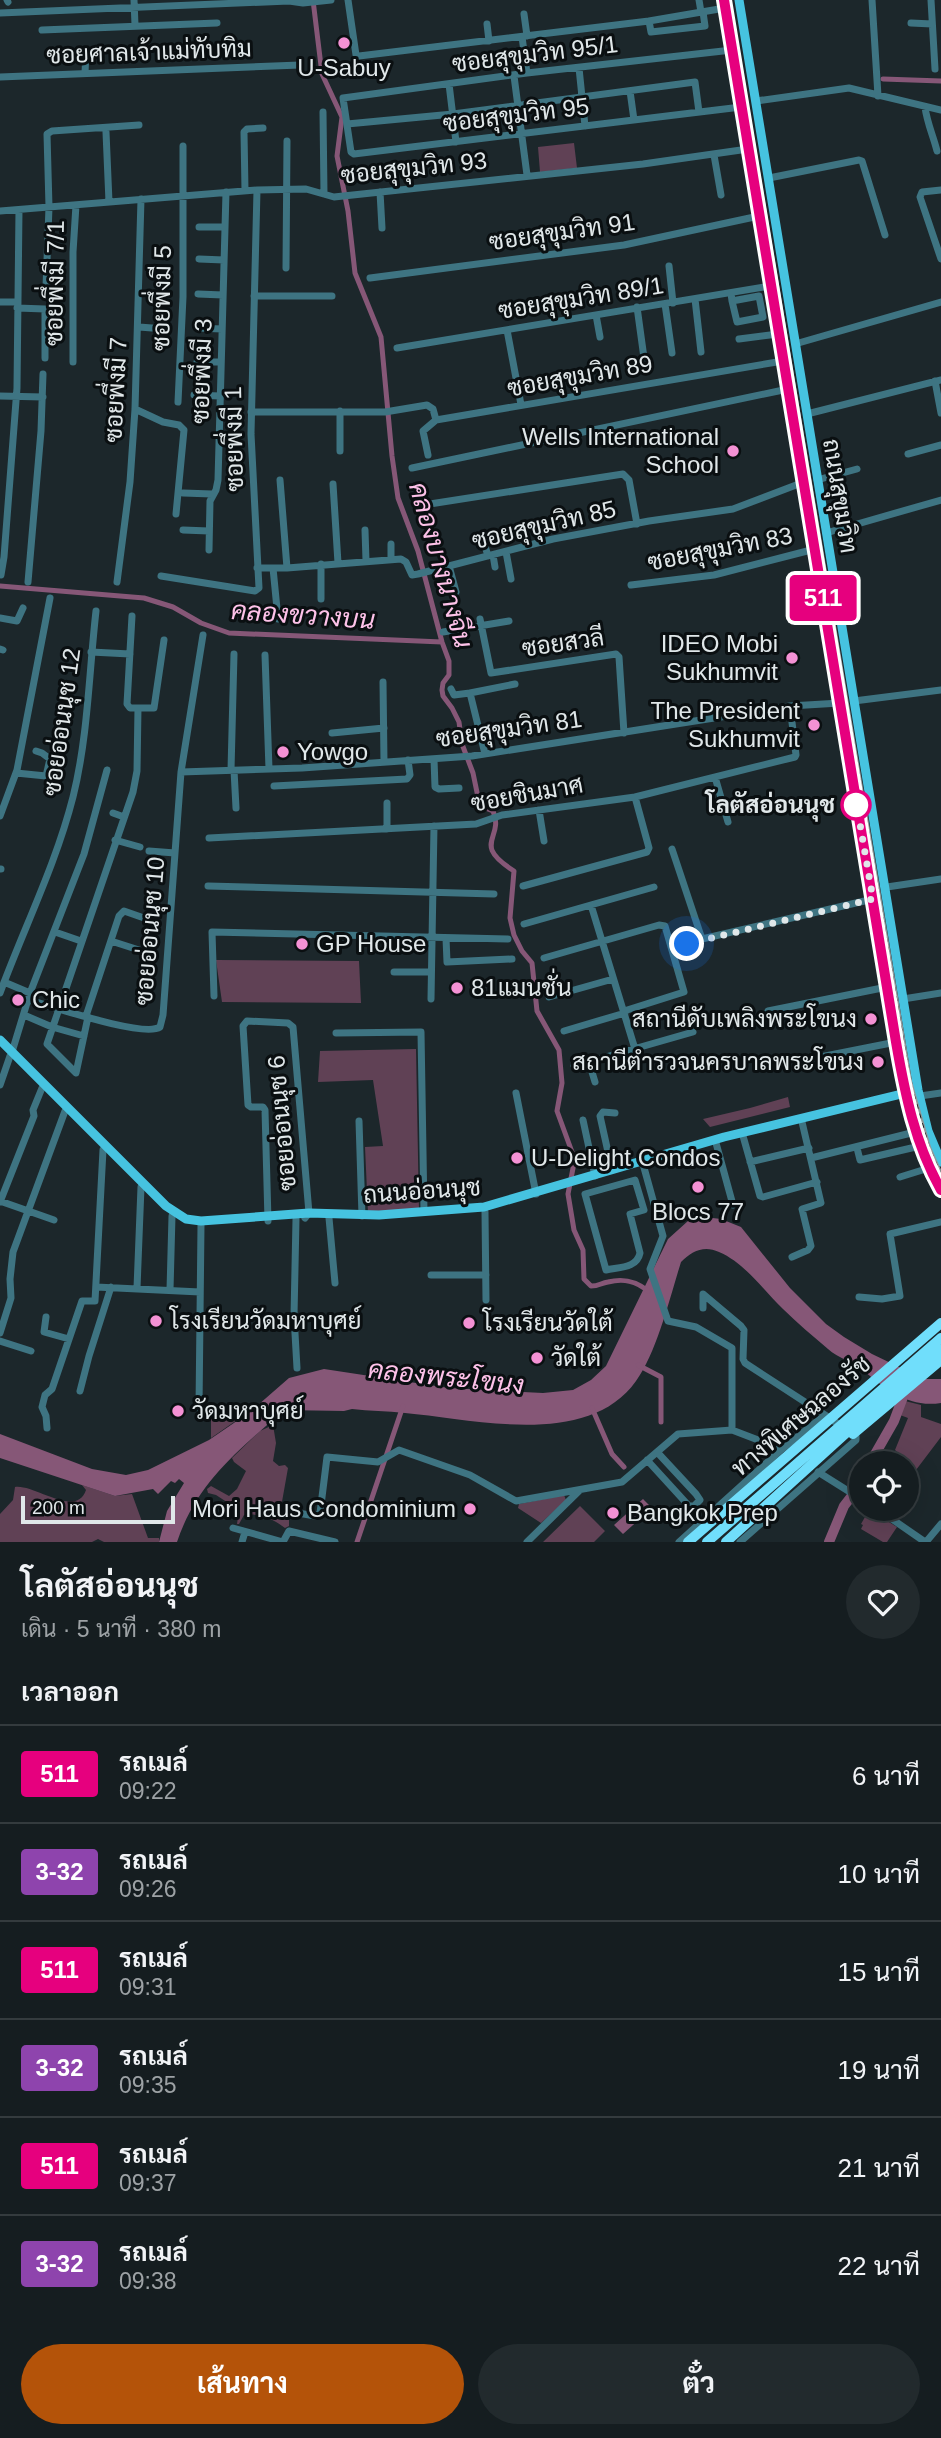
<!DOCTYPE html>
<html lang="th">
<meta charset="utf-8">
<style>
:root{--surface:#151d20;--page:#222a2d;--text:#f1f3f6;--muted:#9da2a5;--line:#343b3e;--accent:#b45309}
body{margin:0;font-family:Helvetica,Sarabun,sans-serif;background:var(--page);color:var(--text);height:100vh;display:flex;flex-direction:column;font-size:26px;white-space:nowrap}
*{box-sizing:border-box;margin:0}
p{font-size:23px;color:var(--muted)}
.icon{flex:none;width:38px;height:38px;fill:none;stroke:currentColor;stroke-width:2;stroke-linecap:round;stroke-linejoin:round}
.map{position:relative;height:1542px;overflow:hidden}
.drawer{display:flex;flex-direction:column;background:var(--surface);flex:1}
.drawer>*{flex:none}
.badge{padding:0 14px;border-radius:5px;font-size:24px;line-height:46px}
.fabs{position:absolute;left:849px;top:1451px;display:grid;gap:14px}
.fabs a{display:grid;place-items:center;width:70px;height:70px;border-radius:50%;background:var(--surface);box-shadow:0 7px 28px #0002,0 0 0 2px var(--line);font-size:35px}
.scale{position:absolute;left:21px;bottom:18px;width:154px;box-sizing:border-box;padding-left:7px;border:4px solid #e0e7e9;border-top:0;font-size:19px;line-height:24px;white-space:nowrap;color:#e0e7e9;-webkit-text-stroke:5px #0a0f11;paint-order:stroke}
.you{position:absolute;width:35px;height:35px;margin:-18px;border:5px solid #fff;border-radius:50%;background:#1a73e8;box-shadow:0 0 0 10px #1a73e833}
.map>.badge{position:absolute;translate:-50% -50%;box-shadow:0 0 0 4px #fff}
h2{padding:0 21px;font-size:26px;line-height:63px}
.round{display:grid;place-items:center;flex:none;width:74px;height:74px;border-radius:37px;background:var(--page)}
.summary{display:flex;align-items:center;justify-content:space-between;height:119px;padding:0 21px}
h1{font-size:33px;font-weight:700;line-height:52px}
.primary-button{display:flex;gap:14px;margin-top:auto;padding:14px 21px}
.primary-button a{flex:1;height:80px;border-radius:42px;background:var(--accent);color:#fff;font-size:28px;font-weight:700;line-height:80px;text-align:center}
.primary-button a+a{background:var(--page);color:var(--text)}
ul{padding:0;list-style:none}
li{display:flex;align-items:center;gap:21px;height:98px;padding:0 21px;border-top:2px solid var(--line)}
li div{flex:1}
li b{display:block;font-size:26px}
li em{font-style:normal}
li .badge{min-width:77px;font-weight:700;text-align:center}
.map>svg:first-child{display:block}
</style>
<div class="map">
<svg width="941" height="1542" viewBox="0 0 941 1542">
<rect width="100%" height="100%" fill="#1c272b"/>
<!-- green -->
<path fill="#604155" d="M574,143L577,168L540,172L538,147Z
M216,960L359,961L361,1003L222,1002Z
M416,1049L419,1210L368,1213L365,1147L383,1146L373,1080L318,1082L320,1051Z
M788,1097L790,1107L710,1127L703,1119L750,1108Z
M905,1401L921,1405V1417L941,1424V1437L916,1470L895,1450L908,1418L900,1415Z
M211,1412L247,1413L211,1438Z
M273,1425L276,1443L273,1461L279,1466L285,1465L288,1468L280,1513L289,1518V1526L285,1528C273,1519 260,1513 244,1515L239,1524H237L239,1510L216,1495L208,1493L207,1489L211,1486L229,1496L237,1489L246,1471L234,1462L232,1458L260,1431Z
M82,1485L115,1496L132,1494L148,1538H159V1542H104L98,1539L92,1542H0V1514L13,1500L15,1487C35,1484 76,1519 86,1490Z
M564,1495L566,1500L541,1523L518,1508L519,1504Z
M580,1506L605,1531L594,1542H543Z
M869,1510L897,1527L887,1542H883L861,1529L863,1525L861,1524Z"/>
<!-- water -->
<path fill="#865777" d="M704,1217L721,1219L741,1227L790,1288L826,1324L844,1337L872,1354L924,1379H941V1403C909,1408 887,1390 864,1371C853,1362 838,1358 828,1349C813,1336 797,1323 783,1309C763,1290 745,1263 719,1252C704,1245 692,1251 681,1262C670,1297 657,1352 636,1381C588,1449 473,1419 405,1413C387,1411 369,1411 352,1409L344,1411L284,1410C239,1450 197,1482 177,1542H159L167,1511L184,1483L179,1479L175,1483L171,1481L158,1494L153,1489L115,1496L0,1458V1434L92,1469L126,1475L148,1470L209,1440L250,1412L289,1378L324,1369L449,1388L543,1393L573,1390L591,1380L606,1366L668,1239L688,1221Z
M643,1499L652,1508L623,1534L614,1525Z"/>
<g fill="none" stroke-linecap="round" stroke-linejoin="round">
<!-- canal -->
<path stroke="#865777" stroke-width="5" d="M313,0L322,74L342,117L337,156L348,211L355,273L381,337L392,456L398,498L418,551L442,642L449,661V675L443,683L442,690L443,696L452,708L459,722L462,744L473,773L479,802L483,807L493,811C505,839 470,843 514,871L510,918L514,935L522,951L532,963L537,1011L559,1050L562,1083L557,1111L572,1152L574,1163L568,1194L574,1230L583,1250L584,1279L591,1286C599,1286 601,1283 608,1282C624,1278 636,1281 648,1291
M883,79L941,81
M0,586L144,598L173,607L201,623L229,633L442,642
M638,1365L661,1377V1422
M592,1408L612,1454L624,1467
M357,1542L403,1406"/>
<!-- river -->
<path stroke="#865777" stroke-width="10" d="M870,1463L894,1421L906,1389
M829,1542L844,1506L861,1484"/>
<!-- minor -->
<path stroke="#3e7482" stroke-width="7" d="M7,0L8,2
M134,0L135,25
M348,0L356,55L359,56L649,21L725,8
M699,0L701,12
M872,0L878,96
M931,0L935,69
M0,13L289,1L303,3L331,0
M524,14L527,36
M649,21L651,32L705,26L703,12
M911,23L932,24
M487,24L489,41
M42,30L217,23
M522,37L527,73
M732,50L527,73L343,98L351,152L354,154L741,107
M579,68L585,126
M85,73L86,51
M514,76L527,175
M0,77L300,65
M449,84L456,142
M630,91L634,120
M756,101L849,88L941,110
M925,107C927,123 933,135 937,151
M323,112L324,194
M347,124L453,114L695,82L699,112
M106,132L109,202
M714,155L721,195
M769,178L859,160L862,161L885,235
M941,190L922,192L920,197L941,259
M245,191L244,132L247,129L263,128
M380,192L382,228
M0,211L257,190L306,189L334,197L643,164L748,149
M199,227H225
M199,259L224,260
M669,266L673,303
M286,268L287,141
M370,278L624,245L759,216
M46,287L49,207L47,134L52,131L139,125
M731,293L732,301L759,296L763,317L737,322L732,301
M198,294L223,295
M254,296H332
M695,299L701,352
M0,302H17
M665,304L672,353
M637,307L644,358
M17,308L45,309V358
M596,315L600,337
M139,327L165,329
M197,328L222,329
M507,330L516,378
M739,339L778,334
M795,344L941,302
M397,348L770,286
M73,362V252L76,205
M197,362H221
M935,381L941,413
M517,382L521,405
M194,395L220,396
M0,396L43,397
M178,402L183,297V146
M135,409L163,422L179,425L184,430L176,514
M340,411V451
M251,412H385L427,405L433,409L436,420L783,361
M807,414L941,380
M908,454L941,445
M428,455L423,431L436,420
M412,468L788,389
M280,480L287,568
M817,480L857,469
M333,484L338,563
M183,493L212,494
M417,506L623,474L629,480L637,524
M183,530L209,531
M365,530L366,561
M826,533L941,500
M476,540L485,546L488,556
M391,544V559
M209,550L210,501L216,490L218,480L226,192
M506,552L511,579
M493,555L495,567
M321,564V599
M449,566L456,592
M257,568H287L401,559L406,562L412,575L418,574L553,539L649,521L733,509L804,482
M273,568L278,619
M1,575L4,557L17,388L19,210
M161,576L255,591L259,588L251,434L257,190
M28,582L41,431L43,374
M117,582L130,482L135,409L141,199
M631,585L714,575L815,549
M0,618L17,621L23,608
M480,619L491,673L616,654L619,657L624,733
M443,632L509,621
M0,649L3,650
M91,652L130,654
M265,655L269,769
M383,682L384,762
M451,689L454,695L470,693
M854,701L941,690
M138,708H154L164,640
M332,733L384,728
M485,754L470,693L515,684
M434,759L435,787L439,789L459,788
M231,770L234,654
M234,770L236,808
M181,772L302,768L472,756L790,706L840,703
M16,773L46,776L50,759L42,753L36,751
M715,777L728,822
M274,786L407,779L410,775L408,760
M387,803V829
M539,810L544,841
M113,813L124,817
M0,816L17,770L50,598
M209,838L476,824L502,815L635,797L795,757L796,755L790,706
M115,840L140,847
M672,849L702,939
M149,851L175,853
M0,869H1
M208,886L494,894
M523,886L647,852L649,848L635,797
M887,887L941,879
M591,905L635,1049
M524,924L654,887
M55,932L81,941
M446,938L447,962L512,959
M111,941L139,950
M672,948L702,939L873,899
M544,958L659,925L665,926L684,992L624,1011
M394,972H431
M4,982L30,993
M0,993C24,928 56,864 73,797C88,737 89,672 96,611
M214,996L212,932L508,939
M549,997L613,979
M431,999L434,826
M903,999L941,993
M29,1000C51,1006 144,1038 160,1027L163,1015L181,772L203,635
M24,1015L52,1027L84,1036
M86,1016L119,916L124,911L144,918
M88,1017L76,1073L47,1044L133,792L137,771L138,708H130L127,704L132,616
M768,1019V1011L887,987
M564,1031L625,1013
M336,1033L421,1032L424,1212
M12,1052L30,993L84,854L107,770
M800,1061L896,1042
M589,1062L595,1082
M574,1066L693,1032
M0,1085L10,1056
M516,1093L536,1194
M920,1096L941,1093
M583,1120L595,1176
M359,1121L362,1216
M743,1136L760,1196L763,1197L817,1182
M716,1143L733,1205
M857,1148L860,1160L920,1146
M811,1158L915,1132
M750,1162L809,1148
M612,1170L600,1116L603,1112L615,1113
M900,1177L929,1168
M635,1180L644,1210L630,1214L640,1253C637,1268 620,1267 606,1270L585,1194Z
M0,1201L54,1220
M0,1202L34,1116L33,1110L42,1088
M485,1212L486,1300
M329,1218L335,1283
M296,1219L294,1316L297,1368
M268,1221L265,1110L263,1107H251L248,1105L243,1026L247,1021L288,1023L293,1027L309,1213L305,1218
M792,1257L808,1250L811,1246L802,1209L821,1203L802,1122
M431,1275H486
M96,1287L200,1292
M137,1288L141,1187
M170,1290L172,1216
M859,1297L882,1299L900,1296L890,1234L941,1222
M703,1308V1294L741,1326L744,1330L743,1359L745,1363L825,1415
M46,1317L44,1332L69,1339
M0,1333L11,1298L10,1279L13,1252L65,1111
M0,1341L31,1351
M80,1391L89,1356L111,1287
M199,1408L201,1225
M47,1428L46,1416L42,1407L45,1395L52,1389L82,1301H95L103,1150
M732,1430L782,1449
M647,1460L689,1506H694L700,1500L696,1494L657,1452
M818,1472L861,1499
M876,1508L925,1542
M298,1513L315,1516L320,1513L327,1457L378,1462L399,1450L470,1475L516,1501L622,1482L678,1434L732,1430V1348L696,1327L668,1321L650,1269L663,1236L643,1164
M233,1528L283,1542L289,1531L335,1542
M242,1542L245,1532
M527,1542L579,1491
M679,1542L782,1449L825,1415L856,1436V1440L740,1542
M926,1542L941,1524"/>
<!-- major -->
<path stroke="#46c3e0" stroke-width="9" d="M724,0L901,1069C909,1112 919,1152 941,1190
M739,0L918,1090L928,1131L941,1162
M0,1040L166,1206L186,1219L201,1221L309,1213L379,1215L484,1207L724,1137L918,1090"/>
<!-- highway -->
<path stroke="#70defb" stroke-width="10" d="M853,1434L941,1360
M688,1542L941,1323
M707,1542L941,1338
M726,1542L878,1404L941,1350"/>
<!-- rail casing -->
<g stroke="#8f989a" stroke-width="4.5">
<path id="rail" d="M729,0L910,1082L929,1148L941,1175"/>
</g>
<!-- rail -->
<use href="#rail" stroke="#0a0f11" stroke-width="2" stroke-dasharray="5" stroke-linecap="butt"/>
</g>
<g fill="none" stroke-linecap="round" stroke-linejoin="round">
<!-- line casing -->
<g stroke="#fff" stroke-width="16">
<path id="line" d="M724,0L896,1042C905,1094 915,1144 941,1190"/>
</g>
<!-- line -->
<use href="#line" stroke="#e6007e" stroke-width="10"/>
<!-- walk -->
<path stroke="#e0e7e9" stroke-width="7" stroke-dasharray="0 12.6" d="M687,944L873,899L856,801V805"/>
</g>
<!-- markers -->
<g fill="#f491d4" stroke="#0a0f11" stroke-width="2.5">
<circle cx="344" cy="43" r="7"/>
<circle cx="733" cy="451" r="7"/>
<circle cx="792" cy="658" r="7"/>
<circle cx="814" cy="725" r="7"/>
<circle cx="283" cy="752" r="7"/>
<circle cx="302" cy="944" r="7"/>
<circle cx="457" cy="988" r="7"/>
<circle cx="18" cy="1000" r="7"/>
<circle cx="871" cy="1019" r="7"/>
<circle cx="878" cy="1062" r="7"/>
<circle cx="517" cy="1158" r="7"/>
<circle cx="698" cy="1187" r="7"/>
<circle cx="156" cy="1321" r="7"/>
<circle cx="469" cy="1323" r="7"/>
<circle cx="537" cy="1358" r="7"/>
<circle cx="178" cy="1411" r="7"/>
<circle cx="470" cy="1509" r="7"/>
<circle cx="613" cy="1513" r="7"/>
</g>
<circle fill="#fff" stroke="#e6007e" stroke-width="3.5" cx="856" cy="805" r="14"/>
<g text-anchor="middle" stroke-width="6" stroke-linejoin="round" paint-order="stroke">
<!-- street labels -->
<g font-size="24" fill="#e0e7e9" stroke="#0a0f11">
<text transform="translate(149 52) rotate(-2)" y="8">ซอยศาลเจ้าแม่ทับทิม</text>
<text transform="translate(535 54) rotate(-7)" y="8">ซอยสุขุมวิท 95/1</text>
<text transform="translate(516 115) rotate(-7)" y="8">ซอยสุขุมวิท 95</text>
<text transform="translate(414 168) rotate(-6)" y="8">ซอยสุขุมวิท 93</text>
<text transform="translate(562 232) rotate(-8)" y="8">ซอยสุขุมวิท 91</text>
<text transform="translate(55 283) rotate(-89)" y="8">ซอยพึ่งมี 7/1</text>
<text transform="translate(162 298) rotate(-89)" y="8">ซอยพึ่งมี 5</text>
<text transform="translate(581 298) rotate(-9)" y="8">ซอยสุขุมวิท 89/1</text>
<text transform="translate(202 371) rotate(-88)" y="8">ซอยพึ่งมี 3</text>
<text transform="translate(580 376) rotate(-10)" y="8">ซอยสุขุมวิท 89</text>
<text transform="translate(116 390) rotate(-87)" y="8">ซอยพึ่งมี 7</text>
<text transform="translate(234 439) rotate(-91)" y="8">ซอยพึ่งมี 1</text>
<text transform="translate(840 496) rotate(81)" y="8">ถนนสุขุมวิท</text>
<text transform="translate(544 525) rotate(-13)" y="8">ซอยสุขุมวิท 85</text>
<text transform="translate(720 549) rotate(-11)" y="8">ซอยสุขุมวิท 83</text>
<text transform="translate(563 643) rotate(-8)" y="8">ซอยสวลี</text>
<text transform="translate(62 722) rotate(-82)" y="8">ซอยอ่อนนุช 12</text>
<text transform="translate(509 729) rotate(-8)" y="8">ซอยสุขุมวิท 81</text>
<text transform="translate(527 794) rotate(-10)" y="8">ซอยชินมาศ</text>
<text transform="translate(150 931) rotate(-85)" y="8">ซอยอ่อนนุช 10</text>
<text transform="translate(282 1123) rotate(-95)" y="8">ซอยอ่อนนุช 6</text>
<text transform="translate(422 1191) rotate(-4)" y="8">ถนนอ่อนนุช</text>
<text transform="translate(801 1416) rotate(-40)" y="8">ทางพิเศษฉลองรัช</text>
</g>
<!-- poi labels -->
<g font-size="24" fill="#e0e7e9" stroke="#0a0f11" text-anchor="start">
<text x="344" y="76" text-anchor="middle">U-Sabuy</text>
<text x="719" y="445" text-anchor="end">Wells International<tspan x="719" dy="28">School</tspan></text>
<text x="778" y="652" text-anchor="end">IDEO Mobi<tspan x="778" dy="28">Sukhumvit</tspan></text>
<text x="800" y="719" text-anchor="end">The President<tspan x="800" dy="28">Sukhumvit</tspan></text>
<text x="297" y="760">Yowgo</text>
<text x="316" y="952">GP House</text>
<text x="471" y="996">81แมนชั่น</text>
<text x="32" y="1008">Chic</text>
<text x="857" y="1027" text-anchor="end">สถานีดับเพลิงพระโขนง</text>
<text x="864" y="1070" text-anchor="end">สถานีตำรวจนครบาลพระโขนง</text>
<text x="531" y="1166">U-Delight Condos</text>
<text x="698" y="1220" text-anchor="middle">Blocs 77</text>
<text x="170" y="1329">โรงเรียนวัดมหาบุศย์</text>
<text x="483" y="1331">โรงเรียนวัดใต้</text>
<text x="551" y="1366">วัดใต้</text>
<text x="192" y="1419">วัดมหาบุศย์</text>
<text x="456" y="1517" text-anchor="end">Mori Haus Condominium</text>
<text x="627" y="1521">Bangkok Prep</text>
</g>
<!-- stop labels -->
<g font-size="24" font-weight="bold" fill="#e0e7e9" stroke="#0a0f11" text-anchor="end">
<text x="835" y="813">โลตัสอ่อนนุช</text>
</g>
<!-- water labels -->
<g font-size="26" font-style="italic" fill="#fec2e9" stroke="#0a0f11">
<text transform="translate(441 565) rotate(74)" y="9">คลองบางนางจีน</text>
<text transform="translate(303 615) rotate(4)" y="9">คลองขวางบน</text>
<text transform="translate(446 1377) rotate(6)" y="9">คลองพระโขนง</text>
</g>
</g>
</svg>
<div class="fabs">
<a><svg class="icon" aria-label="locate" viewBox="0 0 24 24"><circle cx="12" cy="12" r="6"/><path d="M12 2v4M12 18v4M2 12h4M18 12h4"/></svg></a>
</div>
<div class="scale">200 m</div>
<div class="you" style="left:687px;top:944px"></div>
<b class="badge" style="left:823px;top:598px;background:#e6007e;color:#fff">511</b>
</div>
<section class="drawer">
<div class="summary"><div><h1>โลตัสอ่อนนุช</h1><p>เดิน · 5 นาที · 380 m</p></div><a class="round"><svg class="icon" aria-label="heart" viewBox="0 0 24 24"><path d="M12 20l-8-8c-3-5 5-10 8-4 3-6 11-1 8 4z"/></svg></a></div>
<h2>เวลาออก</h2>
<ul>
<li><span class="badge" style="background:#e6007e;color:#fff">511</span><div><b>รถเมล์</b><p>09:22</p></div><em>6 นาที</em></li>
<li><span class="badge" style="background:#8e44ad;color:#fff">3-32</span><div><b>รถเมล์</b><p>09:26</p></div><em>10 นาที</em></li>
<li><span class="badge" style="background:#e6007e;color:#fff">511</span><div><b>รถเมล์</b><p>09:31</p></div><em>15 นาที</em></li>
<li><span class="badge" style="background:#8e44ad;color:#fff">3-32</span><div><b>รถเมล์</b><p>09:35</p></div><em>19 นาที</em></li>
<li><span class="badge" style="background:#e6007e;color:#fff">511</span><div><b>รถเมล์</b><p>09:37</p></div><em>21 นาที</em></li>
<li><span class="badge" style="background:#8e44ad;color:#fff">3-32</span><div><b>รถเมล์</b><p>09:38</p></div><em>22 นาที</em></li>
</ul>
<div class="primary-button"><a>เส้นทาง</a><a>ตั๋ว</a></div>
</section>
